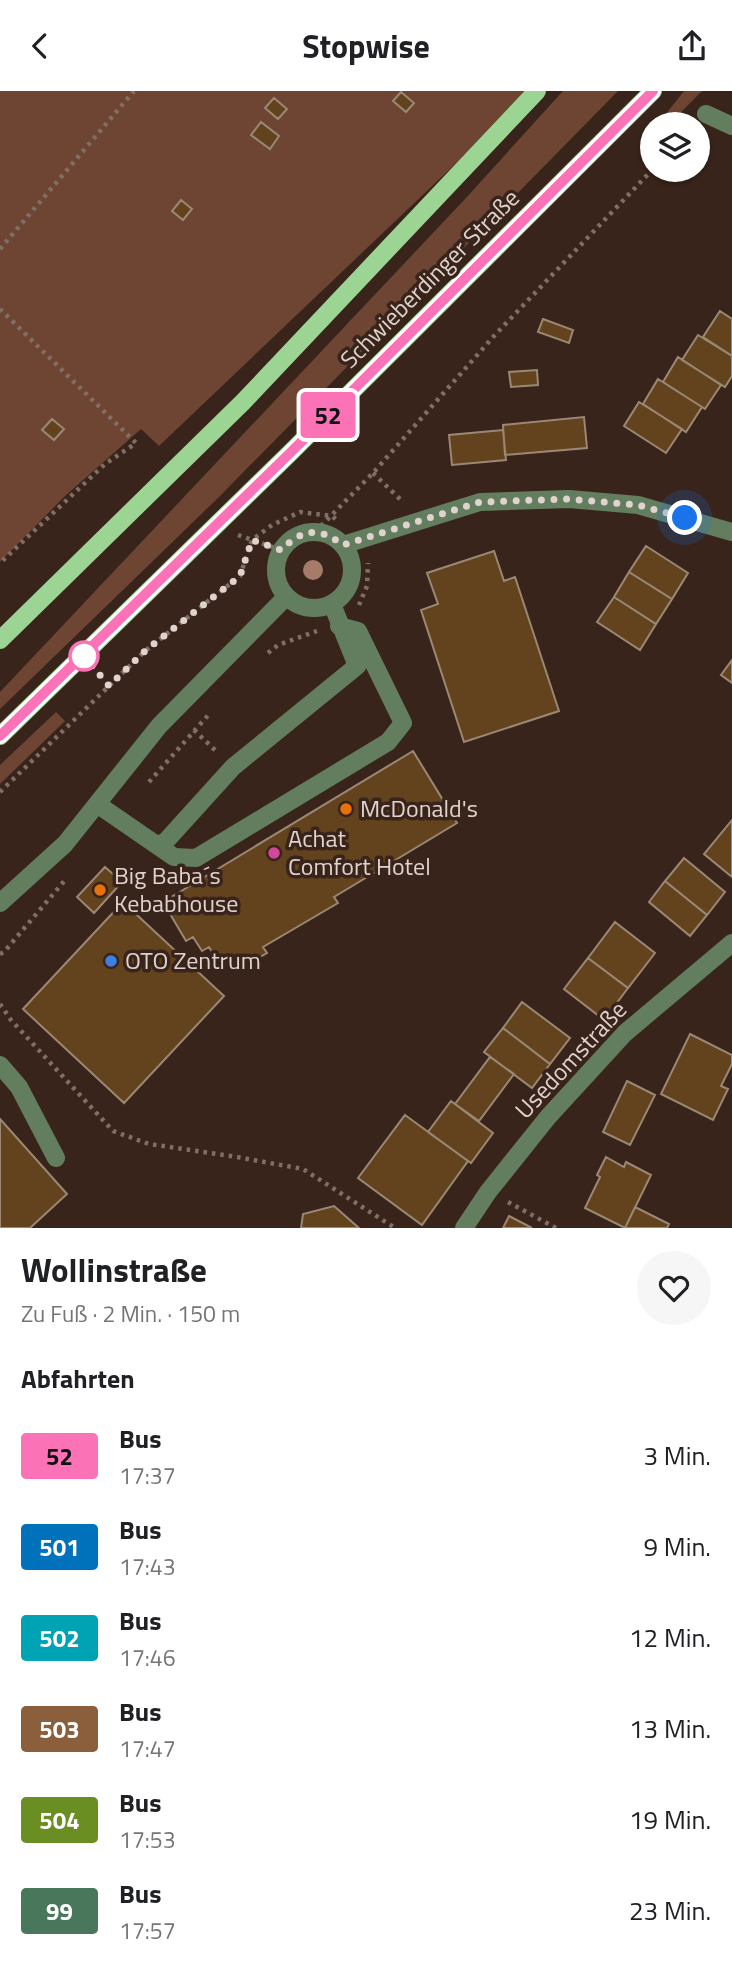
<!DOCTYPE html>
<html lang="de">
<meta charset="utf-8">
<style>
:root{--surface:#fff;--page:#f6f6f6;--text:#202124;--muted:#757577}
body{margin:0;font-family:"Titillium Web",sans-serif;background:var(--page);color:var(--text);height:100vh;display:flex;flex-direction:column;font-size:26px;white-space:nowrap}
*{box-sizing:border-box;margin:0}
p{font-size:23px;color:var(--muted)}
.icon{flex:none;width:38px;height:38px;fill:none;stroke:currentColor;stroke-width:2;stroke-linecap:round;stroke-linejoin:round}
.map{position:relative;height:1137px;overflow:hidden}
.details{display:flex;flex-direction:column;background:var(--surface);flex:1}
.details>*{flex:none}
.badge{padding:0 14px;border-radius:5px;font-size:24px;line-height:46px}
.tools{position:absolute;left:640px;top:21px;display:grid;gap:14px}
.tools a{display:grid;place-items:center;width:70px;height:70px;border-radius:50%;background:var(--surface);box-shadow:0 2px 5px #0004;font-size:35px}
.you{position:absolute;width:35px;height:35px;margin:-18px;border:5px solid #fff;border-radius:50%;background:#1a73e8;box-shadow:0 0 0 10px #1a73e833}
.map>.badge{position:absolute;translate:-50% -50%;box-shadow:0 0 0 4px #fff}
h2{padding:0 21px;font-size:26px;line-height:63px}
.round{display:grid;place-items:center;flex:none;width:74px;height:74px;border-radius:37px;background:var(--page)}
.summary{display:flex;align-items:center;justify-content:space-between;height:119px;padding:0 21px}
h1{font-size:33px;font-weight:700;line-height:52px}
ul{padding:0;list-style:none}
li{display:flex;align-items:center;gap:21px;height:91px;padding:0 21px}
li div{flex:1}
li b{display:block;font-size:26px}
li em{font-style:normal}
li .badge{min-width:77px;font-weight:700;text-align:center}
header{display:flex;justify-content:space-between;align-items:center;height:91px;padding:0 21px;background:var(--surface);font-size:32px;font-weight:700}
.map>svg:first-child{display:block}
</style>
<header><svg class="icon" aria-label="back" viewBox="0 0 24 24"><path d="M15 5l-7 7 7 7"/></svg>Stopwise<svg class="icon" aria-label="share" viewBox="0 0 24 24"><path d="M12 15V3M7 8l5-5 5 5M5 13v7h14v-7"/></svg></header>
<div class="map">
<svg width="732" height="1137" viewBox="0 0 732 1137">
<rect width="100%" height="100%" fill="#38241b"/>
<!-- green -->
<path fill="#6e4533" d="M0,0H532L159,355L141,338L65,405L0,471Z
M563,0H618L219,406L0,618V601L465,108Z
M684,0H702L669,33H658Z
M56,621L65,630L0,693V674Z"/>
<!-- building -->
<path fill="#62431e" stroke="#9a8875" stroke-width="2" d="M401,1L414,12L406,21L393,10Z
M274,7L287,18L278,28L265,17Z
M261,31L279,45L270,58L251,44Z
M181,109L192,118L183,129L172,120Z
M720,220L732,228V265L703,246Z
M543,228L573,239L569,252L538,241Z
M698,244L732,265V285L725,296L682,269Z
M678,266L721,294L705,318L663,291Z
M537,279L538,294L511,296L509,281Z
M658,288L702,316L686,341L643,313Z
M639,311L682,338L666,362L624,335Z
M584,326L587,357L505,364L503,334Z
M52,328L64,338L54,349L42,339Z
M503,339L506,369L452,374L449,344Z
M646,455L688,482L672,508L629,481Z
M494,460L504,490L515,486L559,620L464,651L421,519L438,513L427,482Z
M629,481L672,508L656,533L614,506Z
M614,506L656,533L640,559L597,531Z
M732,569V592L721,584Z
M413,660L457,732L334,806L338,812L263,856L267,862L243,876L237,866L221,876L209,856L202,860L193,846L186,850L163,811Z
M732,729V786L704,763Z
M684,767L725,801L707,824L665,790Z
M105,776L122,791L94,822L77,806Z
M665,790L707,824L690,845L649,811Z
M123,811L224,905L124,1012L23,918Z
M615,831L655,862L628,897L588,867Z
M588,867L628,897L604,929L564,898Z
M522,911L570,947L550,973L503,937Z
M503,937L550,973L532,997L484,961Z
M690,943L732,964V973L721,995L728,998L713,1029L661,1003Z
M490,966L514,983L479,1030L455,1013Z
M627,990L655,1004L630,1054L603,1041Z
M451,1010L493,1042L471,1072L428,1041Z
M405,1024L468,1070L422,1134L358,1087Z
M0,1028L67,1103L30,1137H0Z
M606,1066L624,1076L626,1071L651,1084L625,1137L585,1117L600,1086L597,1084Z
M334,1115L359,1137H301L303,1123Z
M635,1116L669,1133L667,1137H625Z
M509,1125L532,1137H503Z"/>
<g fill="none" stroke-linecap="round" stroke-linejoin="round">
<!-- path -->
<path stroke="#806f67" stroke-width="4.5" stroke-dasharray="3.5 5" stroke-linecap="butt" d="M0,158L134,0
M0,218L136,352L105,373L0,472
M373,382L403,411
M315,441L373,382L494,245L653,78
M238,444L281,459
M359,514L367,495L368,472
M268,562L278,554L317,540
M194,639L216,660
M149,691L211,621
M0,701L145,560L240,485L252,449L272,434L300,421L332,425L338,430
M0,863L4,861L66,788
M0,913L11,929L113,1040L149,1053L237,1066L303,1078L395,1137
M508,1111L556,1137"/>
<!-- minor -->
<path stroke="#637e5f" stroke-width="18" d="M706,23L732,35
M276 479a38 38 0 1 1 76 0a38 38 0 1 1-76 0Z
M343,454L480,411L569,408L638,414L732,441
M97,713L158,755L166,750L233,676L357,575L332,513
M158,755L174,766L196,767L388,651L403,632L358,540L339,535
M0,812L65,753L159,635L286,506
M0,974L19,996L56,1067
M464,1137L488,1101L548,1026L625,942L732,852"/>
<!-- major -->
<path stroke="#9cd593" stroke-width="18" d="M0,549L243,311L537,0
M0,645L290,362L653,0"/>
</g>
<!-- trees -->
<circle fill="#a57b69" cx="313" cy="479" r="10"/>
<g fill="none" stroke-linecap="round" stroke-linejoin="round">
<!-- line casing -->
<g stroke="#fff" stroke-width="16">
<path id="line" d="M0,645L290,362L653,0"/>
</g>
<!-- line -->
<use href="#line" stroke="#fc72b6" stroke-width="10"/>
<!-- walk -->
<path stroke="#e0d2cc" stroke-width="7" stroke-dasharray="0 12.6" d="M84,565L109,595L145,560L240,485L252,449L281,459C303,438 318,435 343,454L480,411L569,408L638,414L685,427"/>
</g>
<!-- markers -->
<circle fill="#fff" stroke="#fc72b6" stroke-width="3.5" cx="84" cy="565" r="14"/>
<g fill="#e8710a" stroke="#38241b" stroke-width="2.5">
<circle cx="346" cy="718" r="7"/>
<circle cx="100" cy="799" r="7"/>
</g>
<circle fill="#d1479c" stroke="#38241b" stroke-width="2.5" cx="274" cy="762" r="7"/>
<circle fill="#3f7fe0" stroke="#38241b" stroke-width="2.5" cx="111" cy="870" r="7"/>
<g text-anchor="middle" stroke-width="7" stroke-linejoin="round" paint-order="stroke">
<!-- street labels -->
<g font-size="24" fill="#e0d2cc" stroke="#38241b">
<text transform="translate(430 188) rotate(-45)" y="8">Schwieberdinger Straße</text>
<text transform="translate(571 969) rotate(-47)" y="8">Usedomstraße</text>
</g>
<!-- poi labels -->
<g font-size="24" fill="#e0d2cc" stroke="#38241b" text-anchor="start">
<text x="360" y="726">McDonald's</text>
<text x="288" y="756">Achat<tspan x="288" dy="28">Comfort Hotel</tspan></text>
<text x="114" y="793">Big Baba´s<tspan x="114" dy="28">Kebabhouse</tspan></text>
<text x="125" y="878">OTO Zentrum</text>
</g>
</g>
</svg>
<div class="tools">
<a><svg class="icon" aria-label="layers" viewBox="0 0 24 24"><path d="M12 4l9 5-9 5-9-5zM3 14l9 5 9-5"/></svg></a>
</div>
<div class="you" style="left:685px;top:427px"></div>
<b class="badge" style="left:328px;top:324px;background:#fc72b6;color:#111">52</b>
</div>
<section class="details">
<div class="summary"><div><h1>Wollinstraße</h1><p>Zu Fuß · 2 Min. · 150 m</p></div><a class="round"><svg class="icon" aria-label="heart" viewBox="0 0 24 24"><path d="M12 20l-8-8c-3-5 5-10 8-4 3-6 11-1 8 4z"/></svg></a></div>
<h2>Abfahrten</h2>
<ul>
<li><span class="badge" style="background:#fc72b6;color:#111">52</span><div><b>Bus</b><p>17:37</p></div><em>3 Min.</em></li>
<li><span class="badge" style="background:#0072bc;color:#fff">501</span><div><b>Bus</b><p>17:43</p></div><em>9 Min.</em></li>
<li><span class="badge" style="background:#00a3b4;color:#fff">502</span><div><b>Bus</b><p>17:46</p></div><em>12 Min.</em></li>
<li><span class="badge" style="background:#8b5e3c;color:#fff">503</span><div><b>Bus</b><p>17:47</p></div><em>13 Min.</em></li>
<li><span class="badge" style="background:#6b8e23;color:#fff">504</span><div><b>Bus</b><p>17:53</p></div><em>19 Min.</em></li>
<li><span class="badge" style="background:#48775c;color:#fff">99</span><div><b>Bus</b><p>17:57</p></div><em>23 Min.</em></li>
</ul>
</section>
